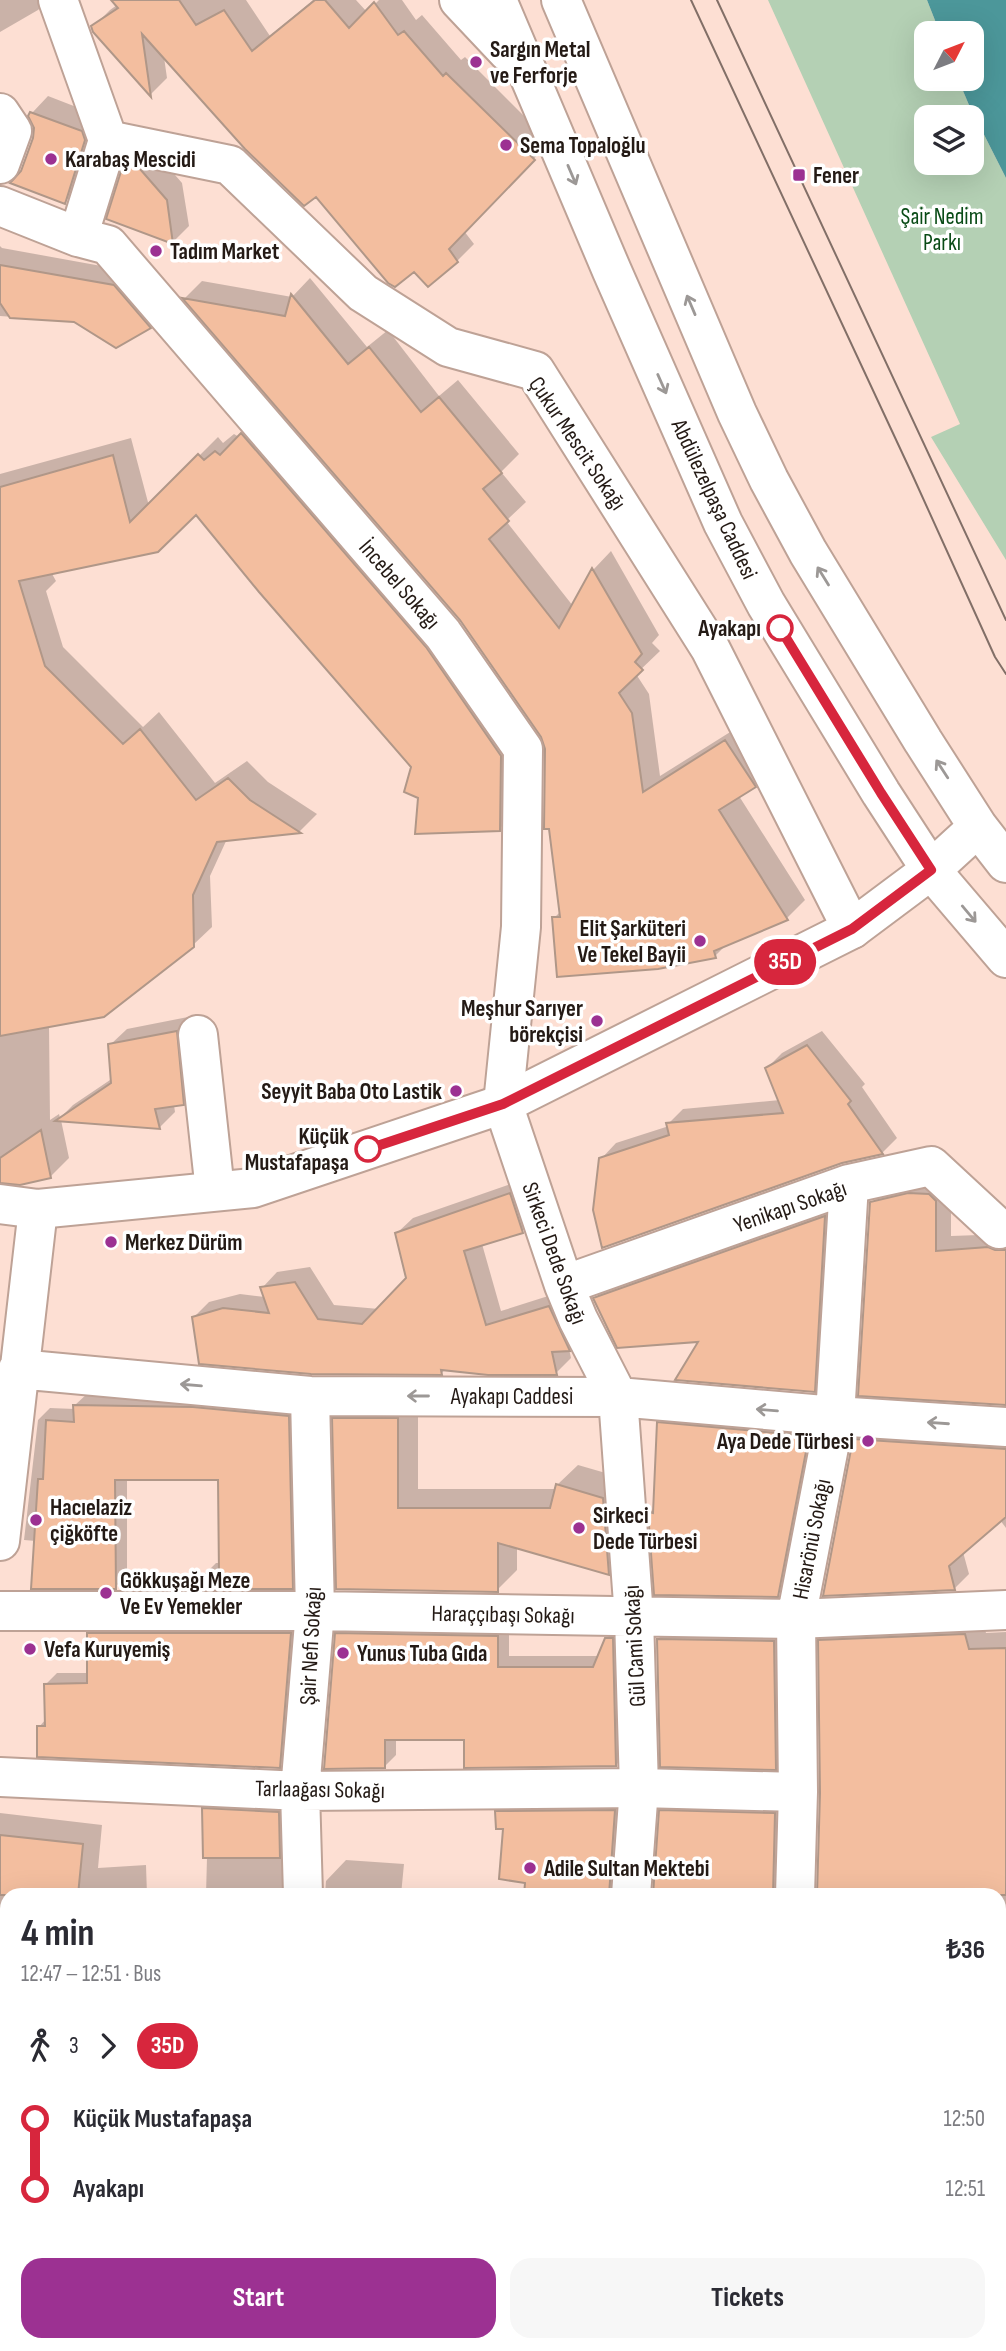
<!DOCTYPE html>
<meta charset="utf-8">
<style>
:root{--surface:#fff;--page:#f7f7f7;--text:#2b2b33;--muted:#7c7c81;--accent:#9c3192}
body{margin:0;font-family:"Sofia Sans Condensed",sans-serif;background:var(--page);color:var(--text);height:100vh;display:flex;flex-direction:column;font-size:26px;white-space:nowrap}
*{box-sizing:border-box;margin:0}
p{font-size:23px;color:var(--muted)}
.icon{flex:none;width:38px;height:38px;fill:none;stroke:currentColor;stroke-width:2;stroke-linecap:round;stroke-linejoin:round}
.map{position:relative;flex:1;overflow:hidden}
.drawer{position:absolute;left:0px;top:1888px;width:1006px;height:464px;display:flex;flex-direction:column;background:var(--surface);border-radius:21px 21px 0 0;box-shadow:0 7px 28px #0002}
.drawer>*{flex:none}
.badge{padding:0 14px;border-radius:23px;font-size:24px;line-height:46px}
.needle{width:46px;rotate:48deg}
.controls{position:absolute;left:914px;top:21px;display:grid;gap:14px}
.controls a{display:grid;place-items:center;width:70px;height:70px;border-radius:14px;background:var(--surface);box-shadow:0 7px 28px #0002;font-size:35px}
.map>.badge{position:absolute;translate:-50% -50%;box-shadow:0 0 0 4px #fff}
.legs{display:flex;align-items:center;gap:10px;height:77px;padding:0 21px;font-size:23px}
.legs p{margin-inline-start:auto}
.overview{display:flex;align-items:center;justify-content:space-between;height:119px;padding:0 21px}
h1{font-size:38px;font-weight:700;line-height:52px}
.button{display:flex;gap:14px;margin-top:auto;padding:14px 21px}
.button a{flex:1;height:80px;border-radius:21px;background:var(--accent);color:#fff;font-size:28px;font-weight:700;line-height:80px;text-align:center}
.button a+a{background:var(--page);color:var(--text)}
ul{padding:0 21px;list-style:none}
li{display:flex;align-items:center;gap:24px;height:70px;font-size:26px}
li i{display:grid;place-items:center;width:10px;height:100%;margin:0 9px;background:currentColor}
li i::after{content:'';width:18px;height:18px;margin:-9px;border:5px solid;border-radius:50%;background:var(--surface)}
li p{margin-inline-start:auto}
li:first-child i{background:linear-gradient(#0000 50%,currentColor 0)}
li:last-child i{background:linear-gradient(currentColor 50%,#0000 0)}
.map>svg:first-child{display:block}
</style>
<div class="map">
<svg width="1006" height="2351" viewBox="0 0 1006 2351">
<rect width="100%" height="100%" fill="#fddfd3"/>
<!-- green -->
<path fill="#b4d0b4" fill-rule="evenodd" d="M768,0H927L940,33H926V79H958L969,105L1006,178V560L931,437L960,424ZM926,117H971V163H926Z"/>
<!-- water -->
<path fill="#4c979a" d="M927,0H1006V178L969,105L958,79H971V33H940Z"/>
<!-- shadow -->
<path fill="#0003" d="M0,0H48L38,10L0,32Z
M124,0H246L270,36L313,0H356L367,12L379,0H402L416,20L422,15L461,60L465,57L550,142L464,231L474,244L457,261L316,195L164,57L167,78L151,94L93,27L110,10Z
M48,96L97,115L81,185L65,202L22,172L34,139L35,127L32,113Z
M141,150L156,153L182,183L189,226L173,242L109,218L125,166Z
M0,246L2,248L129,271L164,312L150,327L0,316Z
M310,278L367,347L388,330L439,396L458,380L519,454L501,472L526,502L506,521L573,606L594,569L611,551L659,635L652,643L660,651L636,674L649,694L660,776L743,724L773,768L755,786L739,796L805,900L787,918L729,942L715,956L554,918L561,911L547,749L543,736L461,619L185,298L202,281L292,297Z
M260,416L519,737L518,811L499,829L420,797L413,767L196,513L51,572L56,581L46,591L63,647L143,727L159,712L215,783L247,761L268,782L317,814L300,831L227,839L210,876L212,927L193,945L49,1025L50,1120L59,1114L60,1118L73,1105L113,1078L110,1045L127,1029L193,1016L199,1087L183,1103L174,1105L175,1112L159,1128L61,1120L69,1158L50,1177L0,1182V474L131,438L149,506L218,437L223,443L234,434L239,437Z
M822,1031L865,1084L862,1087L897,1138L882,1153L601,1159L616,1143L669,1126L668,1124L683,1109L780,1100L767,1068L782,1053Z
M525,1179L538,1216L522,1231L482,1244L501,1311L564,1291L584,1334L569,1349L571,1358L556,1373L446,1368L442,1373L194,1317L209,1302L240,1294L265,1297L262,1288L277,1272L310,1267L334,1305L379,1309L408,1279L397,1233L413,1218Z
M951,1186V1236L1006,1234V1403L872,1203L887,1187Z
M838,1204L827,1377L814,1390L702,1340L595,1298L608,1285Z
M88,1393L300,1404L304,1575L292,1587L204,1575L216,1563H220L219,1478H127V1575L115,1587L36,1541L24,1540L38,1420L50,1408L75,1409V1405Z
M354,1398L418,1399V1489H557V1485L578,1465L623,1478L629,1553L609,1573L517,1547V1570L497,1590L338,1588L334,1419Z
M671,1411L820,1424L789,1583L777,1595L650,1512L655,1508L659,1423Z
M870,1425L1006,1434V1528L1000,1520L963,1552L969,1574L954,1589L854,1440Z
M982,1618L986,1633L1006,1632V2102L999,2101V1895H819L822,1793L820,1641L837,1624Z
M100,1622H302L291,1755L279,1766L39,1727L46,1719V1684L57,1673H89V1634Z
M349,1622L509,1625V1656H599L606,1639L618,1627L627,1753L616,1765L465,1738H396V1755L384,1767L337,1634Z
M671,1627L786,1629L787,1756L775,1768L658,1639Z
M224,1789L298,1792L318,1895H206L207,1857L204,1809Z
M631,1794L634,1895H526L527,1881L497,1812L514,1795Z
M678,1794L792,1797L798,1895H655L661,1811Z
M0,1813L102,1825L98,1868L146,1865L147,1895H7V1927L0,1926Z
M346,1860L404,1864L401,1895H325L326,1881Z
M0,1937L7,1946V2203L0,2202Z
M1006,2187V2349L988,2347L984,2351H864V2345H999V2188Z
M7,2295V2345H474L470,2351H0V2296Z
M657,2345H701L694,2351H658Z"/>
<!-- building -->
<path fill="#f3be9f" stroke="#b09788" stroke-width="2" d="M111,0H179L196,25L224,10L252,51L315,0H325L349,28L374,2L398,35L404,31L443,76L446,73L535,160L449,249L458,262L428,287L414,272L395,287L388,283L316,197L304,206L245,149L142,34L151,97L93,32L91,26L118,8Z
M30,112L82,131L85,140L65,204L10,183L21,171L33,138L34,128L28,116Z
M123,165L140,169L167,200L173,244L106,219Z
M0,265L114,285L151,328L116,348L74,322L10,318L0,303Z
M291,294L348,364L369,347L421,412L439,397L502,473L483,489L509,521L489,539L559,628L592,568L642,654L635,662L643,670L619,693L632,713L643,792L725,740L756,787L719,810L788,920L714,951L716,958L658,969L557,977L552,917H560L549,829H544L545,749L541,737L460,620L182,298L285,316Z
M241,433L426,647L501,756L500,831L415,834L418,798L404,792L411,767L259,592L196,515L158,552L19,581L45,666L123,744L140,729L196,800L228,778L250,800L301,833L217,842L193,895L194,947L104,1017L0,1036V487L113,455L130,522L198,454L204,460L215,451L220,455Z
M177,1031L184,1105L155,1109L160,1129L55,1121L111,1083L108,1044Z
M807,1045L851,1101L848,1104L883,1154L842,1163L602,1248L593,1210L599,1158L669,1135L666,1123L783,1113L765,1068Z
M41,1130L51,1178L20,1185L0,1183V1158Z
M510,1193L523,1233L464,1251L486,1325L549,1306L570,1351L552,1352L557,1375H488L441,1370L442,1375L311,1374L199,1364L192,1317L223,1308L269,1313L260,1287L295,1282L318,1319L362,1324L406,1278L395,1233Z
M908,1193L929,1194L936,1201V1251L988,1247L995,1250H1006V1405L858,1396L870,1202Z
M825,1216L815,1392L675,1380L698,1342L617,1348L593,1298Z
M73,1405L193,1407L289,1416L293,1589H202V1574H219L218,1480H115L116,1589H31L38,1479H43L46,1420L74,1422Z
M332,1418H398V1508H550L556,1484L603,1498L609,1575L498,1543V1592L336,1589Z
M657,1422L809,1436L778,1597L654,1595L648,1512L653,1513Z
M853,1439L1006,1449V1517L949,1566L955,1590L823,1596Z
M87,1633H291L280,1768L37,1757V1726H45L44,1684L87,1683Z
M335,1633L498,1636V1667H593L605,1638H613L616,1766L464,1768V1740H385V1768L324,1769Z
M965,1634L969,1649L1006,1648V1895H817L820,1793L818,1640Z
M657,1639L774,1641L776,1770L660,1767Z
M202,1808L279,1812L280,1858H203Z
M615,1810L609,1895H524L525,1883L499,1879L503,1829H496L495,1811Z
M659,1810L775,1813L773,1895H653Z
M0,1835L83,1844L78,1895H0Z"/>
<g fill="none" stroke-linecap="round" stroke-linejoin="round">
<!-- minor casing -->
<g stroke="#bea296" stroke-width="42">
<path id="minor" d="M58,0L108,140
M0,113L12,131L0,164
M108,140L230,165L363,293L448,347L535,371L710,648L852,929
M0,206L78,237L108,245L443,634L523,749L521,927L503,1104L564,1285L578,1319L618,1397L634,1617L639,1788L631,1895
M78,237L108,140
M198,1035L215,1191
M564,1285L849,1184L931,1166L999,1229
M18,1369L310,1396L618,1397L835,1416L1006,1427
M0,1541L38,1209
M0,1611H315L796,1619L1006,1610
M0,1777L300,1791L639,1788L798,1792
M303,1895L300,1791L315,1611L310,1396
M795,1895L798,1792L796,1619L835,1416L849,1184
M0,1949H7
M0,2228L7,2229
M605,2345L635,2351"/>
</g>
<!-- major casing -->
<g stroke="#bea296" stroke-width="42">
<path id="major" d="M459,0L508,52
M497,0L612,271L723,523L766,604L881,793L931,870L1006,958
M561,0L737,413L769,480L808,552L923,741L978,827L1006,863
M0,1204L38,1209L253,1188L503,1104L852,929L931,870L978,827"/>
</g>
<!-- minor -->
<use href="#minor" stroke="#fff" stroke-width="38"/>
<!-- major -->
<use href="#major" stroke="#fff" stroke-width="38"/>
<!-- tram -->
<path stroke="#826f67" stroke-width="2" d="M691,0L912,474L995,657L1006,674
M717,0L1006,620"/>
</g>
<!-- one-way arrows -->
<defs><path id="oneway-shaft" d="M-6 0H5M1.5-3L5.5 0L1.5 3" fill="none" stroke-width="1.6" stroke-linecap="round" stroke-linejoin="round" transform="scale(1.75)"/></defs>
<g stroke="#9c9896">
<use href="#oneway-shaft" transform="translate(572 175) rotate(67)"/>
<use href="#oneway-shaft" transform="translate(691 305) rotate(-113)"/>
<use href="#oneway-shaft" transform="translate(662 384) rotate(66)"/>
<use href="#oneway-shaft" transform="translate(823 576) rotate(-122)"/>
<use href="#oneway-shaft" transform="translate(942 769) rotate(-123)"/>
<use href="#oneway-shaft" transform="translate(969 914) rotate(50)"/>
<use href="#oneway-shaft" transform="translate(191 1385) rotate(-175)"/>
<use href="#oneway-shaft" transform="translate(418 1396) rotate(-180)"/>
<use href="#oneway-shaft" transform="translate(767 1410) rotate(-175)"/>
<use href="#oneway-shaft" transform="translate(938 1423) rotate(-176)"/>
</g>
<g fill="none" stroke-linecap="round" stroke-linejoin="round">
<!-- line-1 casing -->
<g stroke="#fff" stroke-width="16">
<path id="line-1" d="M368,1149L503,1104L852,929L931,870L881,793L780,628"/>
</g>
<!-- line-1 -->
<use href="#line-1" stroke="#d7263d" stroke-width="10"/>
</g>
<!-- markers -->
<g fill="#9c3192" stroke="#fff" stroke-width="2.5">
<circle cx="476" cy="62" r="7"/>
<circle cx="506" cy="145" r="7"/>
<circle cx="51" cy="159" r="7"/>
<rect x="792" y="168" width="14" height="14" rx="3.5"/>
<circle cx="156" cy="251" r="7"/>
<circle cx="700" cy="941" r="7"/>
<circle cx="597" cy="1021" r="7"/>
<circle cx="456" cy="1091" r="7"/>
<circle cx="111" cy="1242" r="7"/>
<circle cx="868" cy="1441" r="7"/>
<circle cx="36" cy="1520" r="7"/>
<circle cx="579" cy="1528" r="7"/>
<circle cx="106" cy="1593" r="7"/>
<circle cx="30" cy="1649" r="7"/>
<circle cx="343" cy="1653" r="7"/>
<circle cx="530" cy="1868" r="7"/>
</g>
<g fill="#fff" stroke="#d7263d" stroke-width="3.5">
<circle cx="780" cy="628" r="12"/>
<circle cx="368" cy="1149" r="12"/>
</g>
<g text-anchor="middle" stroke-width="7" stroke-linejoin="round" paint-order="stroke">
<!-- poi labels -->
<g font-size="23" font-weight="bold" fill="#241a15" stroke="#fff" text-anchor="start">
<text x="490" y="57">Sargın Metal<tspan x="490" dy="26">ve Ferforje</tspan></text>
<text x="520" y="153">Sema Topaloğlu</text>
<text x="65" y="167">Karabaş Mescidi</text>
<text x="813" y="183">Fener</text>
<text x="170" y="259">Tadım Market</text>
<text x="686" y="936" text-anchor="end">Elit Şarküteri<tspan x="686" dy="26">Ve Tekel Bayii</tspan></text>
<text x="583" y="1016" text-anchor="end">Meşhur Sarıyer<tspan x="583" dy="26">börekçisi</tspan></text>
<text x="442" y="1099" text-anchor="end">Seyyit Baba Oto Lastik</text>
<text x="125" y="1250">Merkez Dürüm</text>
<text x="854" y="1449" text-anchor="end">Aya Dede Türbesi</text>
<text x="50" y="1515">Hacıelaziz<tspan x="50" dy="26">çiğköfte</tspan></text>
<text x="593" y="1523">Sirkeci<tspan x="593" dy="26">Dede Türbesi</tspan></text>
<text x="120" y="1588">Gökkuşağı Meze<tspan x="120" dy="26">Ve Ev Yemekler</tspan></text>
<text x="44" y="1657">Vefa Kuruyemiş</text>
<text x="357" y="1661">Yunus Tuba Gıda</text>
<text x="544" y="1876">Adile Sultan Mektebi</text>
</g>
<!-- park labels -->
<g font-size="23" fill="#094b16" stroke="#fff">
<text x="942" y="224">Şair Nedim<tspan x="942" dy="26">Parkı</tspan></text>
</g>
<!-- street labels -->
<g font-size="23" fill="#241a15" stroke="#fff">
<text transform="translate(578 443) rotate(56)" y="8">Çukur Mescit Sokağı</text>
<text transform="translate(715 499) rotate(65)" y="8">Abdülezelpaşa Caddesi</text>
<text transform="translate(400 584) rotate(49)" y="8">İncebel Sokağı</text>
<text transform="translate(790 1206) rotate(-19)" y="8">Yenikapı Sokağı</text>
<text transform="translate(555 1253) rotate(70)" y="8">Sirkeci Dede Sokağı</text>
<text x="512" y="1404">Ayakapı Caddesi</text>
<text transform="translate(811 1539) rotate(-79)" y="8">Hisarönü Sokağı</text>
<text transform="translate(503 1614) rotate(1)" y="8">Haraççıbaşı Sokağı</text>
<text transform="translate(310 1646) rotate(-87)" y="8">Şair Nefi Sokağı</text>
<text transform="translate(634 1646) rotate(-93)" y="8">Gül Cami Sokağı</text>
<text transform="translate(320 1789) rotate(1)" y="8">Tarlaağası Sokağı</text>
</g>
<!-- stop labels -->
<g font-size="23" font-weight="bold" fill="#241a15" stroke="#fff" text-anchor="end">
<text x="761" y="636">Ayakapı</text>
<text x="349" y="1144">Küçük<tspan x="349" dy="26">Mustafapaşa</tspan></text>
</g>
</g>
</svg>
<div class="controls">
<a><svg class="needle" viewBox="-14 -14 28 28"><path d="M0-13l5 13h-10z" fill="#e53935"/><path d="M0 13l5-13h-10z" fill="#7c7c81"/></svg></a>
<a><svg class="icon" aria-label="layers" viewBox="0 0 24 24"><path d="M12 4l9 5-9 5-9-5zM3 14l9 5 9-5"/></svg></a>
</div>
<b class="badge" style="left:785px;top:962px;background:#d7263d;color:#fff">35D</b>
<section class="drawer">
<div class="overview"><div><h1>4 min</h1><p>12:47 – 12:51 · Bus</p></div><b>₺36</b></div>
<div class="legs"><svg class="icon" aria-label="walk" viewBox="0 0 24 24"><circle cx="13" cy="4" r="2"/><path d="M13 8l-2 6 4 7M11 14l-3 7M7 12l3-4h3l4 4"/></svg>3<svg class="icon" aria-label="forward" viewBox="0 0 24 24"><path d="M9 5l7 7-7 7"/></svg><b class="badge" style="background:#d7263d;color:#fff">35D</b></div>
<ul>
<li><i style="color:#d7263d"></i><b>Küçük Mustafapaşa</b><p>12:50</p></li>
<li><i style="color:#d7263d"></i><b>Ayakapı</b><p>12:51</p></li>
</ul>
<div class="button"><a>Start</a><a>Tickets</a></div>
</section>
</div>
